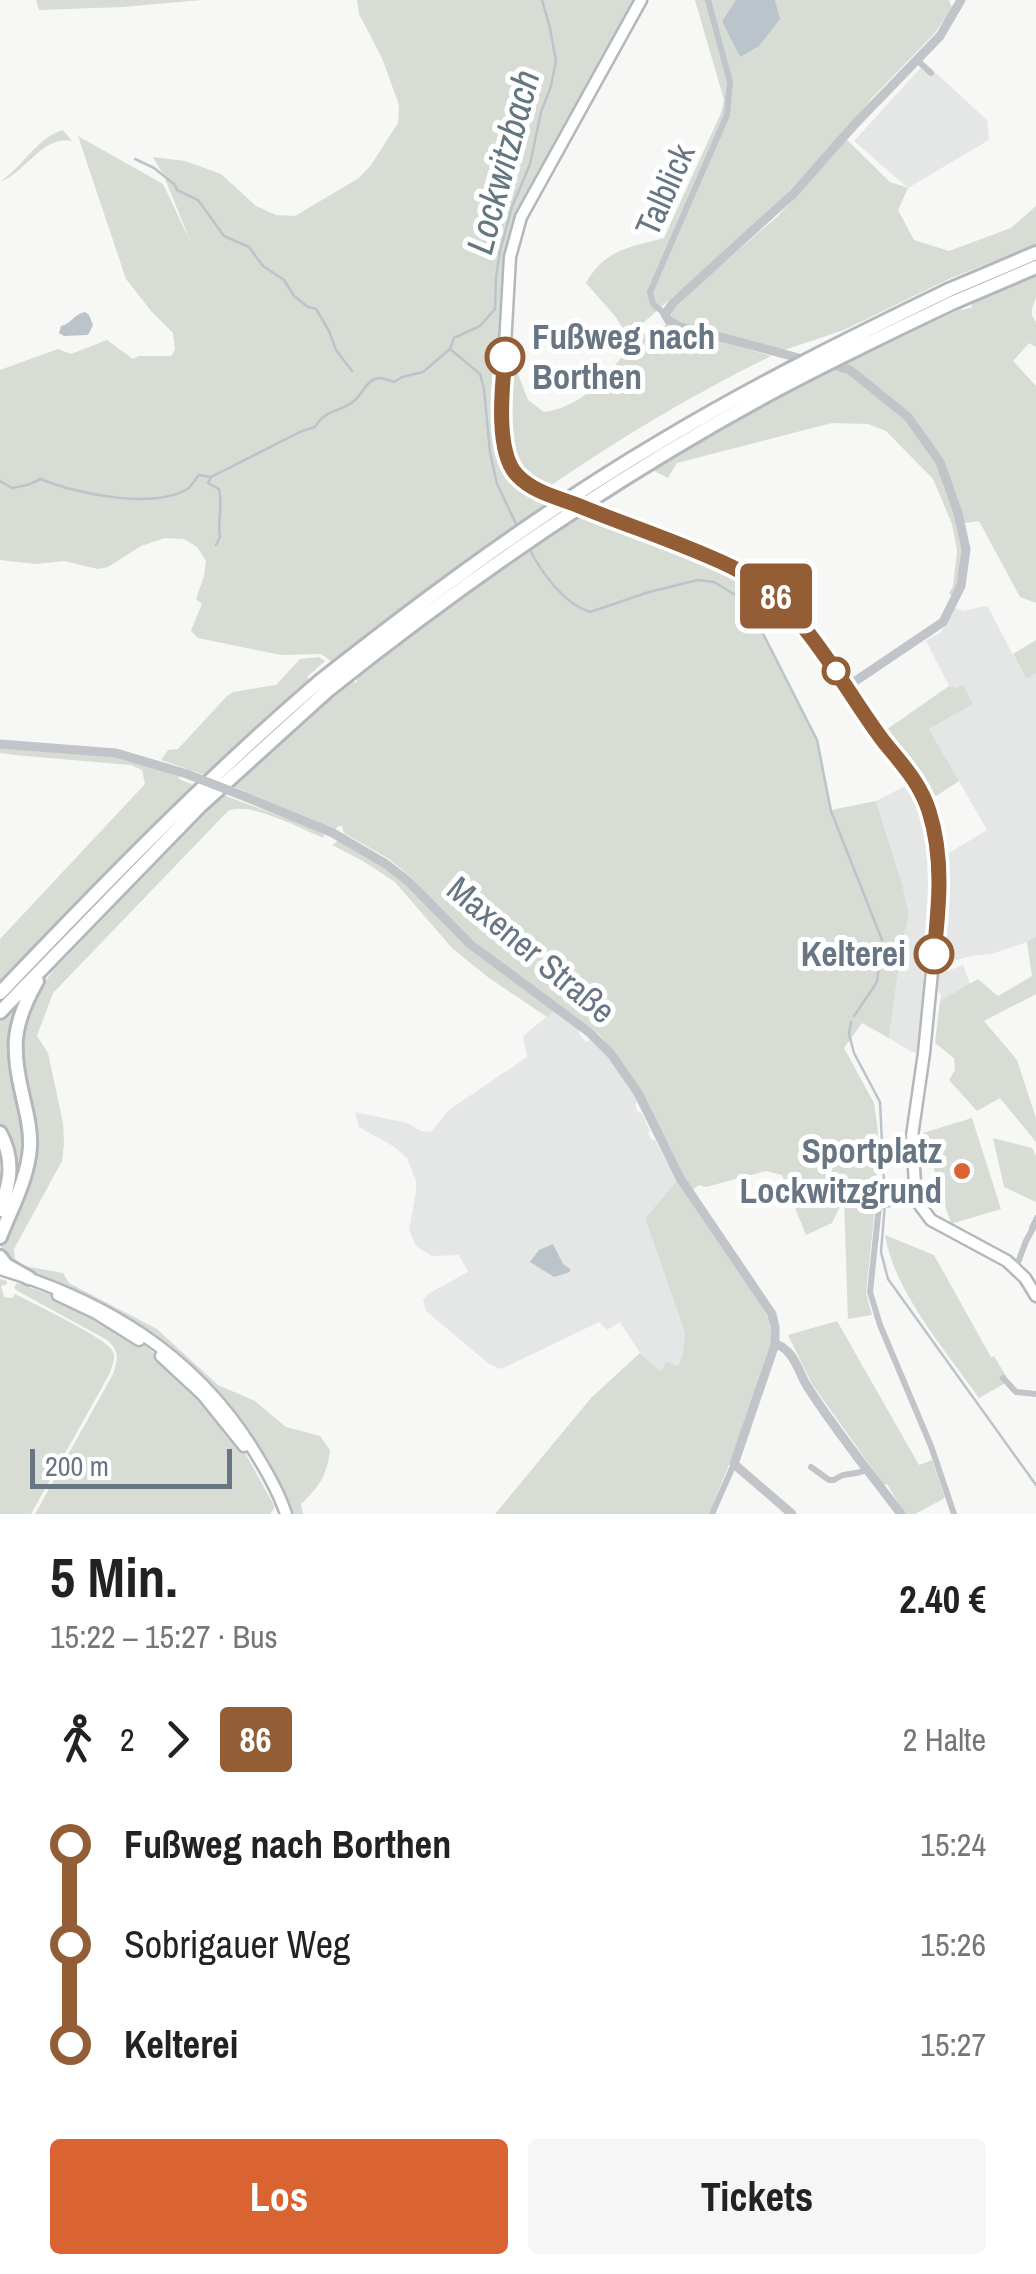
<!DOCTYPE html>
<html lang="de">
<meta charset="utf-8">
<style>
:root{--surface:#fff;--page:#f6f6f6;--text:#222;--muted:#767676;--accent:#da6332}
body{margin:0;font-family:"Archivo Narrow",sans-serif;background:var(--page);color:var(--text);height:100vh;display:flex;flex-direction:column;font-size:38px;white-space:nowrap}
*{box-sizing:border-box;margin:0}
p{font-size:32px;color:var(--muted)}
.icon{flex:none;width:55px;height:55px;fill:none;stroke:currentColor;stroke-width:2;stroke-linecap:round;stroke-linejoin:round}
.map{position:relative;height:1514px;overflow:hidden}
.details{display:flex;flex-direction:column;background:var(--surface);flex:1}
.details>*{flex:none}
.badge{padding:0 20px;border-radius:8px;font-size:35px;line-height:65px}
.scale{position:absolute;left:30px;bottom:25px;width:202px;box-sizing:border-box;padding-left:10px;border:5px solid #687684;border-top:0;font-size:28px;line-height:35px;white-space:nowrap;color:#687684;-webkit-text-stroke:8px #fff;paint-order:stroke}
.map>.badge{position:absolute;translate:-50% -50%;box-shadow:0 0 0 5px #fff}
.legs{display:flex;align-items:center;gap:15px;height:110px;padding:0 50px;font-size:32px}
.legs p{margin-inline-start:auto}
.head{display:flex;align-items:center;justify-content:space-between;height:170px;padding:0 50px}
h1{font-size:55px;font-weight:700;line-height:75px}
.primary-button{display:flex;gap:20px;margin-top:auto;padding:20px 50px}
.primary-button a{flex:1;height:115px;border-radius:10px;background:var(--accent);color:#fff;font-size:40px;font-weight:700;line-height:115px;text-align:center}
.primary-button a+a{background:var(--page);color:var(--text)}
ul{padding:0 50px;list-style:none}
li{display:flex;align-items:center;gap:35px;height:100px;font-size:38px}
li i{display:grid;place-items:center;width:15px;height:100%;margin:0 12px;background:currentColor}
li i::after{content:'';width:25px;height:25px;margin:-12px;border:8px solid;border-radius:50%;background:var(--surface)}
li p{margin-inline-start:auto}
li:first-child i{background:linear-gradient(#0000 50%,currentColor 0)}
li:last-child i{background:linear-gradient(currentColor 50%,#0000 0)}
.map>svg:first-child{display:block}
</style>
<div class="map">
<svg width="1036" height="1514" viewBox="0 0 1036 1514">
<rect width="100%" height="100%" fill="#f7f7f5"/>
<!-- built -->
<path fill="#e5e6e6" d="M925,63L987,120L989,140L908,188L854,141Z
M984,606L988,607L1025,678L1036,673V936L1027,942L991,954L970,956L938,966L944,907V856L987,830L929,729L973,704L956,688L949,686L926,641L941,632L955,608L964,611Z
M911,783L924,812L935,873L918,1053L910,1051L889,1038L902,943L909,915L903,887L876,801Z
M963,965L970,984L940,1001L941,994L936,989L937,975Z
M555,1010L579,1029V1034L586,1042L592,1039L608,1055L633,1093L637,1102L635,1105L638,1112L642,1114L650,1131L648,1133L652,1140H655L677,1181L645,1218L685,1333L682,1357L677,1367L660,1371L640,1353L620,1322L607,1330L599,1322L501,1369L489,1364L426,1311L423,1300L428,1294L468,1272L459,1255L432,1256L416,1246L409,1230L416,1192V1181L407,1158L393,1146L359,1127L355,1112L407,1123L421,1131L431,1132L449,1110L527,1057L523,1036Z"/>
<!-- green -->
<path fill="#d7dcd4" d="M36,0H202L123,7L39,10Z
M357,0H637L506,257L502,286L499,424L512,474L731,571L759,588L748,603L817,740L831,810L876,801L903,887L909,915L902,943L889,1038L862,1023L844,1048L874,1103L878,1131L875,1207L866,1293L872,1315L848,1319L844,1199L832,1223L806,1235L782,1175L766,1171L706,1187L699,1185L692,1190L682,1177L613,1052L600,1035L489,954L456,926L412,878L389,859L344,833L342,826H339L334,830L233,786L331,695L334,697L352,681L356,683L357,680L321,654L281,655L198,638L191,631L192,628L202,604L196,599L204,576L206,561L197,547L184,539L165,538L141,546L108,567L98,569L64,561L36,564L0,560V370L58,349L71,354L107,340L133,359L139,356H171L175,350L173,333L152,312L126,279L78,136L163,184L191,243L164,176L153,157L185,161L221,174L256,206L276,215L295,216L359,178L371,165L398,123L399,105L382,58L359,14Z
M695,0H736L722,21L779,19L775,0H949L952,8L934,34L872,98L854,121L768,214L628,336L615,316L586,283C604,250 630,247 664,238L721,113L724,100Z
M63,130L72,141C42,135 26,173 0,182C20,169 39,136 63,130Z
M847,140L890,182L908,188L898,210L914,240L949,251L1011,228L1036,206V244L951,278L844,330L781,351L672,319L671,312L676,304L778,216Z
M1036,276C1036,282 1036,291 1036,297C1033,308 1028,312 1036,322V347L1029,343L1013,361L1036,386V603L1020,597L979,521L959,524L963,547L956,592L954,596L949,594L953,586L957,551L952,524L933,479L886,431L868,424L832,423L677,463L668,478L643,465L833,362L856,359L961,309L963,310L972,307L971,303Z
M667,325L771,356C693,394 618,439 547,488C537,484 527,479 519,471C499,449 507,395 507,367H513L517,371L528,400L544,412C590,406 613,366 641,333L647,335L653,328Z
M1036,640V673L1026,679L1013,654Z
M319,657L325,661L307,677L309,679L205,775L161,760L168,750L178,749L227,696L233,692L276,685L300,659Z
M963,685L973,704L929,729L959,781L930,800L925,786L883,732L949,686L956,688Z
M0,747L104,755L125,759L179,776V779L193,785L0,982V939L145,784L142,770L131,765L14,755L0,753Z
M223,795L323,832L324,838C301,829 250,801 228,811L53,993L37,1036L48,1053L63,1123L64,1143L62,1161L14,1249L15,1259L24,1266L63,1273L69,1283L157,1329L218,1385L255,1401L286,1427L320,1436L330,1450C327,1476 319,1487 301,1504L303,1514H291L279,1485L188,1365L157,1339L100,1303L56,1283L13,1267L4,1256L1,1246L30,1162L17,1045L33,996L54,970Z
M339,840L358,848L404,882L465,945L555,1010L547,1017L489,978L452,948L395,882L363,861L332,845Z
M1036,936V994L984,1021L1017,1060L1036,1118V1142L1000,1098L977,1111L949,1080L955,1070L954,1058L935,1043L940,1001L978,979L998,996L1032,976L1027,942Z
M19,1003L14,1022L27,1130L22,1169L0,1222L10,1195L7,1135L0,1125V1022Z
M972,1118L1001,1209L951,1224L923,1133Z
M993,1138L1032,1148L1036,1156V1202L1004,1187Z
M677,1181L769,1318L771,1341L731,1460L709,1514H495L591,1398L640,1353L660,1371L667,1362L678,1366L682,1357L685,1333L645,1218Z
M885,1235L934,1255L991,1357L994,1356L1009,1381L979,1398C946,1351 894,1291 885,1235Z
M0,1279L7,1281V1284L1,1286L4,1297L12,1298L15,1294C32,1303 104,1337 112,1350C117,1357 112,1365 110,1373L31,1514H0Z
M17,1283L54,1296L141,1343L172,1367L240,1444L275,1507L270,1514H35L113,1374C118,1359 120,1351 107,1340L16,1290L14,1288Z
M837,1321L919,1465L932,1460L945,1498L915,1514H905L887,1484L884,1485L874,1471L812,1384L788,1335Z"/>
<!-- water -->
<path fill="#bbc4ca" d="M736,0H775L780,19L759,46L740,57L722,21Z
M85,312L89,315L93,325L88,335L64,336L59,333L61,326C71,324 74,314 85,312Z
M553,1244L563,1264L570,1269V1272L554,1277L530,1262L539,1250Z"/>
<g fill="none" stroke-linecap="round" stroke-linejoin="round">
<!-- stream -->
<path stroke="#bbc4ca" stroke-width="2.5" d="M135,159L154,168L175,185L177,190L198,200L224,236L249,247L263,266L284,280L294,296L308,307L316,309L329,331L336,350L352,371
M211,477L208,483L219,489C223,506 217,522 220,537L216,545
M0,481L12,488L27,485L41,479C75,494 155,510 189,488C190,487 198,476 199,475L211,477L302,431L315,427C326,408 341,413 355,400C362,394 367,380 378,378C383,378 389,380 394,382L402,377L423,372L450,349
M518,528L497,484L490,452L484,389L480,374L450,349L454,338L480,326L495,309L496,277L500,251L512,207L530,164L541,112L551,86L556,61L550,28L542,0
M529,548C541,572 564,604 590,612L649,592L698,580L714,582L747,602L817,740L831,811L882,940L877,982L854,1016
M851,1022L849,1034L854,1053L880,1102L885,1203L881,1252L888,1279L1036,1485
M1030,1228L1036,1216"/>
<!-- secondary casing -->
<g stroke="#b3b8bd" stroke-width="15">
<path id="secondary" d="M641,0L521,217L510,257L504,363L503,431L505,451L507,461L515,473L528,485L541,492L705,556L750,576L775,596L788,609L848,686L883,740L913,778L922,795L937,848L940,890L924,1053L912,1136L916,1200L931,1220L1007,1261L1025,1278L1036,1296
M0,1269C103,1300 192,1353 251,1446C264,1467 278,1490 286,1514
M58,1295L96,1313L139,1340
M161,1356L203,1395L244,1446"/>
</g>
<!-- motorway casing -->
<g stroke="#b4b7bb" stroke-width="18">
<path id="motorway" d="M949,290L1036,253
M954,302L1036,267
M0,993C103,885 206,779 319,682
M0,1012L200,806L327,691
M0,1133C15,1160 10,1183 0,1210
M0,1237C11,1209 28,1178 30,1147C31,1129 26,1111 22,1093C11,1046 13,1023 37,981
M0,1257L6,1265L29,1278"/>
</g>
<!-- minor -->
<path stroke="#c1c4c8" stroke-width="6" d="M917,60L931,73
M665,314L653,304L650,292L727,115L730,82L708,0
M916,1200L879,1206L870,1292L880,1325L931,1446L954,1514
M1016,1268L1026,1241L1036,1223
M1003,1378L1016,1392L1036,1394
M811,1467L829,1480H834C846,1470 855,1477 867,1469
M712,1514L734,1464"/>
<!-- tertiary -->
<path stroke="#c1c4c8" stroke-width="9" d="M810,361L679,326L669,321L665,314L673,303L793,194L856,123L940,36L961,0
M830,364L850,370L908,417L940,462L958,513L966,549L961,586L943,622L848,686
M0,744L116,753L187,774
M246,797L333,833L386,864L408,881L470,944L590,1033L611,1054L638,1093L680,1178L772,1314L775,1327V1344L734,1464L792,1514
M775,1344C794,1349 798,1371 807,1386C835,1430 869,1472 901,1514"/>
<!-- secondary -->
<use href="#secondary" stroke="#fff" stroke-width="10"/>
<!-- motorway -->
<use href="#motorway" stroke="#fff" stroke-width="12"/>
<!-- motorway-bridge casing -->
<g stroke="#b4b7bb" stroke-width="18" stroke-linecap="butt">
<path id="motorway-bridge" d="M319,682C428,596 540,513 660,442C753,386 850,338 949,290
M327,691C462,583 605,484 756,401C821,365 887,334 954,302"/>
</g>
<!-- tertiary-bridge -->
<path stroke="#c1c4c8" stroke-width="9" d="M187,774L246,797"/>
<!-- motorway-bridge -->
<use href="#motorway-bridge" stroke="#fff" stroke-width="12"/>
</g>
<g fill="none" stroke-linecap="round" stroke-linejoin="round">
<!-- line-1 casing -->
<g stroke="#fff" stroke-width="22">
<path id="line-1" d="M505,357C502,387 495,452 517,475C533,492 556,497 577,505C628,526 682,543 732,567C803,602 838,681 884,742C902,764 920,783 929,811C944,859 939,905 934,954"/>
</g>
<!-- line-1 -->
<use href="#line-1" stroke="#935e36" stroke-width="15"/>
</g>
<!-- markers -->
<g fill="#fff" stroke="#935e36" stroke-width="5">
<circle cx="505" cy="357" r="18"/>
<circle cx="836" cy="671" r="12"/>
<circle cx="934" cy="954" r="18"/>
</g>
<circle fill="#da6332" stroke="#fff" stroke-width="4" cx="962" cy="1171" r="10"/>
<g text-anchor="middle" stroke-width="10" stroke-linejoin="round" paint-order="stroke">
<!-- street labels -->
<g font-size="35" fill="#687684" stroke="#fff">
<text transform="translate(665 190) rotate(-66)" y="12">Talblick</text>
<text transform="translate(531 950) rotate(40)" y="12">Maxener Straße</text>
</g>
<!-- stop labels -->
<g font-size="35" font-weight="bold" fill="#687684" stroke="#fff" text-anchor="start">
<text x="532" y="349">Fußweg nach<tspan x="532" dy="40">Borthen</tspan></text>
<text x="906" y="966" text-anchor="end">Kelterei</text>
</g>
<!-- poi labels -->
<g font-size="35" font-weight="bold" fill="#687684" stroke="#fff" text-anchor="end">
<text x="942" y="1163">Sportplatz<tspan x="942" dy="40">Lockwitzgrund</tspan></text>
</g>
<!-- water labels -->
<g font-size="38" font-style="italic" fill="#637780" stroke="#fff">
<text transform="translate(503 162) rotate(-75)" y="13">Lockwitzbach</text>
</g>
</g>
</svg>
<div class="scale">200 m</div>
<b class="badge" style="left:776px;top:596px;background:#935e36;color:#fff">86</b>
</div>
<section class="details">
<div class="head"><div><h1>5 Min.</h1><p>15:22 – 15:27 · Bus</p></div><b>2.40 €</b></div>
<div class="legs"><svg class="icon" aria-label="walk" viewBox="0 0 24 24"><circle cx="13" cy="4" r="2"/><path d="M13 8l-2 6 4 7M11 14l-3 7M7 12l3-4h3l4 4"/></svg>2<svg class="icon" aria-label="forward" viewBox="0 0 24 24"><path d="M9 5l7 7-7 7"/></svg><b class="badge" style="background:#935e36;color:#fff">86</b><p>2 Halte</p></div>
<ul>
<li><i style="color:#935e36"></i><b>Fußweg nach Borthen</b><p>15:24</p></li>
<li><i style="color:#935e36"></i><span>Sobrigauer Weg</span><p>15:26</p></li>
<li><i style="color:#935e36"></i><b>Kelterei</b><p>15:27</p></li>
</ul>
<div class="primary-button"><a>Los</a><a>Tickets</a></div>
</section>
